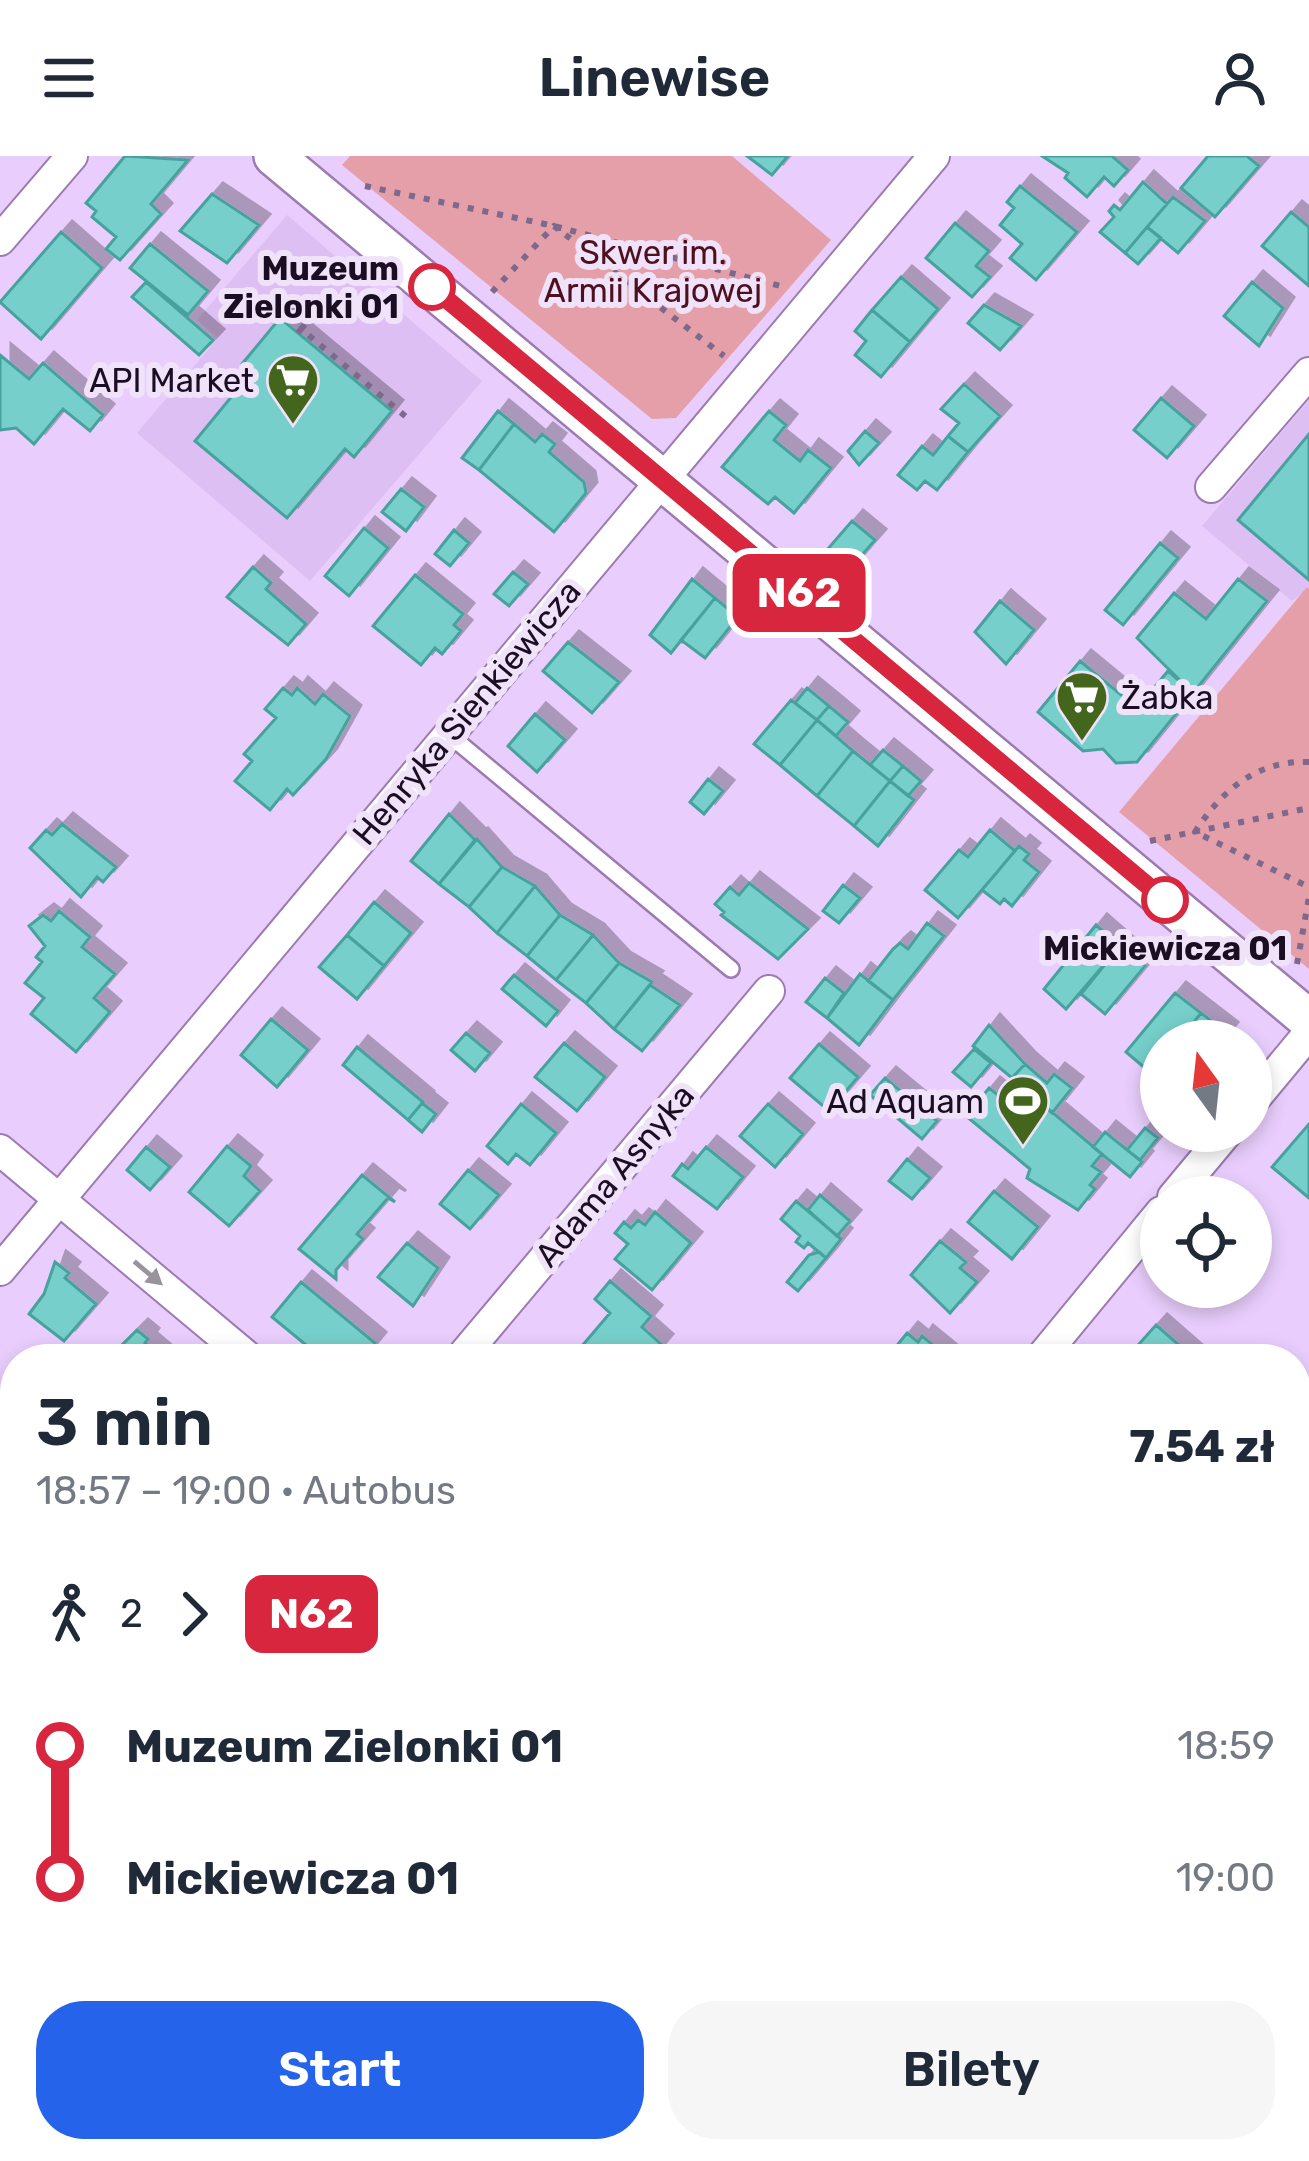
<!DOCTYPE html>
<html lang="pl">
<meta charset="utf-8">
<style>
:root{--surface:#fff;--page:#f6f6f7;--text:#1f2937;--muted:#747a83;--accent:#2563eb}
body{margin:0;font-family:Rubik,sans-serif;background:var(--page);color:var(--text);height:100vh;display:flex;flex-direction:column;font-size:45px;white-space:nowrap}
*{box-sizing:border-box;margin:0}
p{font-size:39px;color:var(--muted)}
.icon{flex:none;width:66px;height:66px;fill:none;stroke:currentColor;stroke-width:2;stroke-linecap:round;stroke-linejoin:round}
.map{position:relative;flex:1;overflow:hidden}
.side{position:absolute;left:0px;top:1188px;width:1311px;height:819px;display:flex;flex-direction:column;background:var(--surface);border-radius:48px 48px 0 0;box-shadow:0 6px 18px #0003}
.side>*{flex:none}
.badge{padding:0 24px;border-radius:18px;font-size:42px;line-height:78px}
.needle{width:78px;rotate:345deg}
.controls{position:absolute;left:1140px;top:864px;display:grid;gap:24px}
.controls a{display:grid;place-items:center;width:132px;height:132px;border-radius:50%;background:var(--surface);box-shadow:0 6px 18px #0003;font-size:60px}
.map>.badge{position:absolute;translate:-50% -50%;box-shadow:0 0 0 6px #fff}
.legs{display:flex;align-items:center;gap:18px;height:132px;padding:0 36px;font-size:39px}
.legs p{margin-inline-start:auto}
.overview{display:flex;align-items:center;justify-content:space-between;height:204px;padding:0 36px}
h1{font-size:66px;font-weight:600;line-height:90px}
.action{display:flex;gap:24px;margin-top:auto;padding:24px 36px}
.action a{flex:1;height:138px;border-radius:48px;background:var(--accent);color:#fff;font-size:48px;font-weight:600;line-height:138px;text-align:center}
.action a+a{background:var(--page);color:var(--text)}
ul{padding:0 36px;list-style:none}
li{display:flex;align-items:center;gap:42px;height:132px;font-size:45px}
li i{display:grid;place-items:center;width:18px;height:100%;margin:0 15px;background:currentColor}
li i::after{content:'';width:30px;height:30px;margin:-15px;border:9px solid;border-radius:50%;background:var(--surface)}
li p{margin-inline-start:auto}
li:first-child i{background:linear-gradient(#0000 50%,currentColor 0)}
li:last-child i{background:linear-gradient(currentColor 50%,#0000 0)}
header{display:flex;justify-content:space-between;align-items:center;height:156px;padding:0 36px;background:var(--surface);font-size:54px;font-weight:600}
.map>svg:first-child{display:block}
</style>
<header><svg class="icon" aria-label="menu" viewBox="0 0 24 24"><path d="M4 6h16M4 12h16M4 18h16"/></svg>Linewise<svg class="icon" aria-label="person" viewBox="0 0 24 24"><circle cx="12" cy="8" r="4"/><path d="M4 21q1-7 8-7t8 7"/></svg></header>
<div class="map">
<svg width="1309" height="2005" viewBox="0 0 1309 2005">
<defs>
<filter id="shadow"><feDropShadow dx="11" dy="-11" stdDeviation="0" flood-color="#0004"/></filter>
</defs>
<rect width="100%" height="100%" fill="#e9cefd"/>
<!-- built -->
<path fill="#debff3" d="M287,59L482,225L310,425L137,277L218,182L197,164Z
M1309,244V432L1292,445L1202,370Z"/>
<!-- green -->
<path fill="#e59fa8" d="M350,0H732L831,84L676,262L652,263L342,9Z
M1307,431L1309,433V813L1119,656Z
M1309,1623V2005H1240L1224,1992H1296V1640Z"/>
<!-- building -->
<path fill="#76cfca" stroke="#47a29e" stroke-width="3" filter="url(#shadow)" d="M125,0L188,4L151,48L161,58L120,104L106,93L116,81L92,61L96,55L86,47Z
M747,0H786L787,1L772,19Z
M1042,0H1112L1128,14L1114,30L1104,21L1087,41L1065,22L1068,17Z
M1208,0H1247L1259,10L1215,61L1181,32Z
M1143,26L1167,48L1125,97L1100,76L1114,61L1109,55L1114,49L1120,54Z
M1020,30L1077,76L1036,124L1010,102L1022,88L1000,69L1014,52L1007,46Z
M212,38L259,69L227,107L180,75Z
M1173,41L1205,65L1178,97L1147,71Z
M1291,56L1309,71V130L1262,90Z
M955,67L989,95L976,110L990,121L972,141L926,102Z
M1147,71L1161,82L1138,108L1125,97Z
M61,76L102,112L41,183L0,146Z
M150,88L208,135L188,159L130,112Z
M901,121L938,153L910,186L872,154Z
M146,126L213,184L199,199L132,141Z
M1252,126L1283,152L1259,190L1224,160Z
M984,149L1021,170L1000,194L968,167Z
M872,154L910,186L881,221L855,199L866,185L855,175Z
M280,162L392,255L354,301L345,293L287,362L195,285L251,217L242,208Z
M0,199L29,223L43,207L103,259L90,275L63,253L34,288L16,272L0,274Z
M964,228L1000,260L968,296L948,280L959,267L941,253Z
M1161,242L1194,270L1167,302L1134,274Z
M498,255L514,268L479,314L462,302Z
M769,255L786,269L774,284L800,305L808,294L831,312L794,357L775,341L768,348L722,311Z
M514,268L535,286L542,278L555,288L549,296L584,326L586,337L554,376L479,314Z
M865,275L879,287L859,309L848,295Z
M1309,278V424L1238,364Z
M948,280L968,296L937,334L925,325L917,334L898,319L922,290L933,299Z
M401,333L424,351L406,375L382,356Z
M852,365L875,384L849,414L826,395Z
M364,372L388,392L349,440L325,420Z
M454,374L469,387L450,410L435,398Z
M1160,387L1178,402L1123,469L1105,454Z
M253,411L271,427L266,433L306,468L288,489L227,441Z
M513,416L528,428L509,450L494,438Z
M415,419L463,458L454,469L461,475L442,498L435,492L421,509L373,470Z
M692,423L715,442L671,497L650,479Z
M1238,423L1267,445L1193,537L1137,482L1174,437L1206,463Z
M715,442L738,461L705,502L681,484Z
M1000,445L1034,474L1006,508L975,476Z
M568,486L619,526L592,557L543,515Z
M1080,505L1137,552L1168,515L1193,537L1137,606L1116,607L1103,593L1083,595L1038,556Z
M283,532L292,539L297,532L315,548L323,538L350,560L326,603L293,639L287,633L270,654L235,625L252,605L244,598L276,562L265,553Z
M807,532L829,550L817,564L795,547Z
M791,544L817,564L780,609L754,588Z
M829,550L848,566L836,580L817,564Z
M535,558L565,584L537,616L508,590Z
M817,564L853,595L817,640L780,609Z
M883,594L903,610L890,625L870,609Z
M853,595L890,625L854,670L817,640Z
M903,610L921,625L908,640L890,625Z
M708,623L723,635L704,658L690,646Z
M890,625L914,644L878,690L854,670Z
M449,658L475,684L439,728L411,705Z
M62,668L116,711L103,726L97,721L81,741L30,692L46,674L52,679Z
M990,674L1015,695L958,762L925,734L959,694L968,701Z
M477,683L502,711L469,751L439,728Z
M1019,690L1029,698L1024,704L1039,716L1012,750L1004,743L1000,748L982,734Z
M502,711L535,730L497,777L469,751Z
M749,727L808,773L778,803L721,759L724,756L715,748L730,731L739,739Z
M843,729L860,742L839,767L823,755Z
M535,730L560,759L527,800L497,777Z
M374,746L411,777L384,810L347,779Z
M59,755L90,781L82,791L115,818L94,842L110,856L76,896L31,858L44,842L25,827L42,806L36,801L45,790L29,770L43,759L51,765Z
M560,759L593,779L556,824L527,800Z
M927,767L944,780L893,844L868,825L893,793L900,787L908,793Z
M1096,769L1120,790L1066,853L1044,833Z
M347,779L384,810L357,843L319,811Z
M593,779L619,807L586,847L556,824Z
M1120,790L1145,810L1105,858L1081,838Z
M619,807L652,826L614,873L586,847Z
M860,818L893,844L859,889L827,862Z
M514,819L558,855L546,870L502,833Z
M825,822L844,837L827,862L806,846Z
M650,829L680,849L642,895L614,873Z
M1175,837L1201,857L1179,885H1161V907L1152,918L1126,896Z
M1201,857L1227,877L1221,885H1179Z
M271,863L308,894L277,931L241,899Z
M989,869L1025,908L1012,922L973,890Z
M466,877L490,897L475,915L451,894Z
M564,887L605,921L577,955L535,921Z
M819,888L858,921L829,955L790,922Z
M357,891L423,946L408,964L343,909Z
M974,893L991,907L971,931L953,916Z
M1025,908L1047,927L1054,918L1072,932L1052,957L1012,922Z
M885,922L937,965L922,983L870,939Z
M989,932L1013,951L1027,935L1102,998L1092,1010L1101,1016L1090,1029L1095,1033L1078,1054L1027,1022L1030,1013L966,960Z
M422,947L436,958L422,976L408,964Z
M521,948L556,977L530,1009L516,998L508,1008L487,990Z
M768,948L803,978L775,1011L740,980Z
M1309,968V1042L1272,1011Z
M1145,972L1158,982L1140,1004L1127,994Z
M1105,976L1142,1006L1130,1021L1093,991Z
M227,990L251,1010L244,1020L260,1035L229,1070L189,1036Z
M146,991L170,1011L150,1034L127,1014Z
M706,991L743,1021L717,1053L673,1020L682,1008L688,1013Z
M907,1003L930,1022L912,1043L889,1025Z
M468,1014L499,1039L470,1073L440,1048Z
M362,1019L395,1046L388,1042L357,1078L363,1083L336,1114V1123L299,1093Z
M994,1035L1038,1071L1012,1103L968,1066Z
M820,1039L850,1065L837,1080L808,1054Z
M796,1045L841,1083L826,1102L808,1087L804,1092L796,1086L800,1080L781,1063Z
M655,1056L691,1087L652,1134L615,1103L628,1088L615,1077L624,1066L631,1072L638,1064L645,1069Z
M940,1085L966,1106L960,1112L977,1126L950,1157L911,1119Z
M407,1087L438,1112L413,1150L378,1121Z
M819,1096L826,1102L798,1135L787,1126L809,1099Z
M55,1106L69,1117L65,1122L96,1148L64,1185L29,1158L44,1138Z
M610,1125L651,1160L642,1171L662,1189L650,1203H595L581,1191L610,1157L595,1143Z
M301,1126L375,1187L362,1203H323L272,1161Z
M1156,1169L1195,1203H1133L1131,1197Z
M137,1174L148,1183L145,1187L164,1203L112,1199Z
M907,1177L918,1186L922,1180L950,1203H896L890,1198Z
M1309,1424V1471L1296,1461V1441Z
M9,1857L15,1862V1927L3,1917L0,1920V1867Z
M296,1992L286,2005H242L228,1993Z
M484,1992L504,1998L513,1992L528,2005H472Z
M843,1992H893L895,2000L858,2005Z
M1054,1992H1096L1104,1999L1100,2005L1044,2004Z"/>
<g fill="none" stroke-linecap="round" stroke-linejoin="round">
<!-- service casing -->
<g stroke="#9b7bb1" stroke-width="20">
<path id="service" d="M447,577L731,813"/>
</g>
<!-- minor casing -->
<g stroke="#9b7bb1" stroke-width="34">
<path id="minor" d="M0,84L72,0
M1211,331L1309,217
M1251,947L1309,877
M0,994L250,1203
M1173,1041L1228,975
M0,1114L934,0
M460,1203L769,835
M1040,1203L1161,1056
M1296,1614L1309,1599
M0,1771L15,1748
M1198,1992L1214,2005
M373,2005L384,1992
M968,2005L979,1992"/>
</g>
<!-- tertiary casing -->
<g stroke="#9b7bb1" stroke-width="44">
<path id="tertiary" d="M274,0L1309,864"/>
</g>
<!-- path -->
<path stroke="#7d698b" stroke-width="6" stroke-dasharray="6 9" stroke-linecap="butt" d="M365,30L554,70L784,131
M492,136L554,70L724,200
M301,173L328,142
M298,177L301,173L411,265
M1309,606C1257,604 1222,634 1195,676L1309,731
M1150,685L1309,652
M1297,808L1309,741"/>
<!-- service -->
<use href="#service" stroke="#fff" stroke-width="15"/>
<!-- minor -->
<use href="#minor" stroke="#fff" stroke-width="30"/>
<!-- tertiary -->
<use href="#tertiary" stroke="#fff" stroke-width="39"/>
</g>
<!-- one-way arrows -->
<defs><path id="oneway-solid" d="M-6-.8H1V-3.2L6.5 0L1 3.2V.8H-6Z" transform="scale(3)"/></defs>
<use fill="#98939c" href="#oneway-solid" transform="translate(148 1117) rotate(40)"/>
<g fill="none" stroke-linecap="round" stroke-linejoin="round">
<!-- line-1 casing -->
<g stroke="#fff" stroke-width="27">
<path id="line-1" d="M432,131L1165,744"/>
</g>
<!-- line-1 -->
<use href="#line-1" stroke="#d7263d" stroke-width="18"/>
</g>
<!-- icons -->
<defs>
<g id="supermarket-pin" transform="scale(2.7)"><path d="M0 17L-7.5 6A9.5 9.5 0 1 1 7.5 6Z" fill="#43651c" stroke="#efe2f9"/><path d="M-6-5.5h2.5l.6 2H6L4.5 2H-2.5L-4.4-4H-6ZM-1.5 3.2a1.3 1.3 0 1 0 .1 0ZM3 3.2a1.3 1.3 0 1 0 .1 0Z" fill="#fff"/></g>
<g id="stadium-pin" transform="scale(2.7)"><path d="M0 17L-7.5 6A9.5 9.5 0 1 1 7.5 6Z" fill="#43651c" stroke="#efe2f9"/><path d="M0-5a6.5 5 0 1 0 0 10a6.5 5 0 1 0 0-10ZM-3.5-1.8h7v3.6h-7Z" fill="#fff"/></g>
</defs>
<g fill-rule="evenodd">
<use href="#supermarket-pin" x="293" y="224"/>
<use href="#supermarket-pin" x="1082" y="541"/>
<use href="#stadium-pin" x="1023" y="945"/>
</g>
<!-- markers -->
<g fill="#fff" stroke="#d7263d" stroke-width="6">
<circle cx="432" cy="131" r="21"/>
<circle cx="1165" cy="744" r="21"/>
</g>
<g text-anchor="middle" stroke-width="12" stroke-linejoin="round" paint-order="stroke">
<!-- park labels -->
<g font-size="33" fill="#4e101f" stroke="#efe2f9">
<text x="653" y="108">Skwer im.<tspan x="653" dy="38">Armii Krajowej</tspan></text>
</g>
<!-- stop labels -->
<g font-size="33" font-weight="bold" fill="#1b0e23" stroke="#efe2f9" text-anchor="end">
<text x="399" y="124">Muzeum<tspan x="399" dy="38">Zielonki 01</tspan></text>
<text x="1165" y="804" text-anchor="middle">Mickiewicza 01</text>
</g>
<!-- poi labels -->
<g font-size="33" fill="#1b0e23" stroke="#efe2f9" text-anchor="end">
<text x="254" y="236">API Market</text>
<text x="1121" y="553" text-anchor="start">Żabka</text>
<text x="984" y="957">Ad Aquam</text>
</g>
<!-- street labels -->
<g font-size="33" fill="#1b0e23" stroke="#efe2f9">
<text transform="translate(466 556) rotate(-50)" y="12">Henryka Sienkiewicza</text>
<text transform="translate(614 1019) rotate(-50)" y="12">Adama Asnyka</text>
</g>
</g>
</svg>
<div class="controls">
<a><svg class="needle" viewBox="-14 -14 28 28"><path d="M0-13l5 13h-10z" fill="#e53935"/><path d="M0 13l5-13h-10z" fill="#747a83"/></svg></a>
<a><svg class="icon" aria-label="locate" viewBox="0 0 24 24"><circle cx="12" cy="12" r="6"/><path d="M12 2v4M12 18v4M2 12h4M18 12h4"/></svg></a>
</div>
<b class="badge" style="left:799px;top:437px;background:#d7263d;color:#fff">N62</b>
<section class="side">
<div class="overview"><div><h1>3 min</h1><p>18:57 – 19:00 · Autobus</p></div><b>7.54 zł</b></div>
<div class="legs"><svg class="icon" aria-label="walk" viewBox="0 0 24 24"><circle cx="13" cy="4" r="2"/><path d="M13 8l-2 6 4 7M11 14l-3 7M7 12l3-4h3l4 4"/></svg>2<svg class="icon" aria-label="forward" viewBox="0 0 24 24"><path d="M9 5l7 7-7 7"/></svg><b class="badge" style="background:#d7263d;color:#fff">N62</b></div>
<ul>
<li><i style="color:#d7263d"></i><b>Muzeum Zielonki 01</b><p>18:59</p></li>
<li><i style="color:#d7263d"></i><b>Mickiewicza 01</b><p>19:00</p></li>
</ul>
<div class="action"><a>Start</a><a>Bilety</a></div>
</section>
</div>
